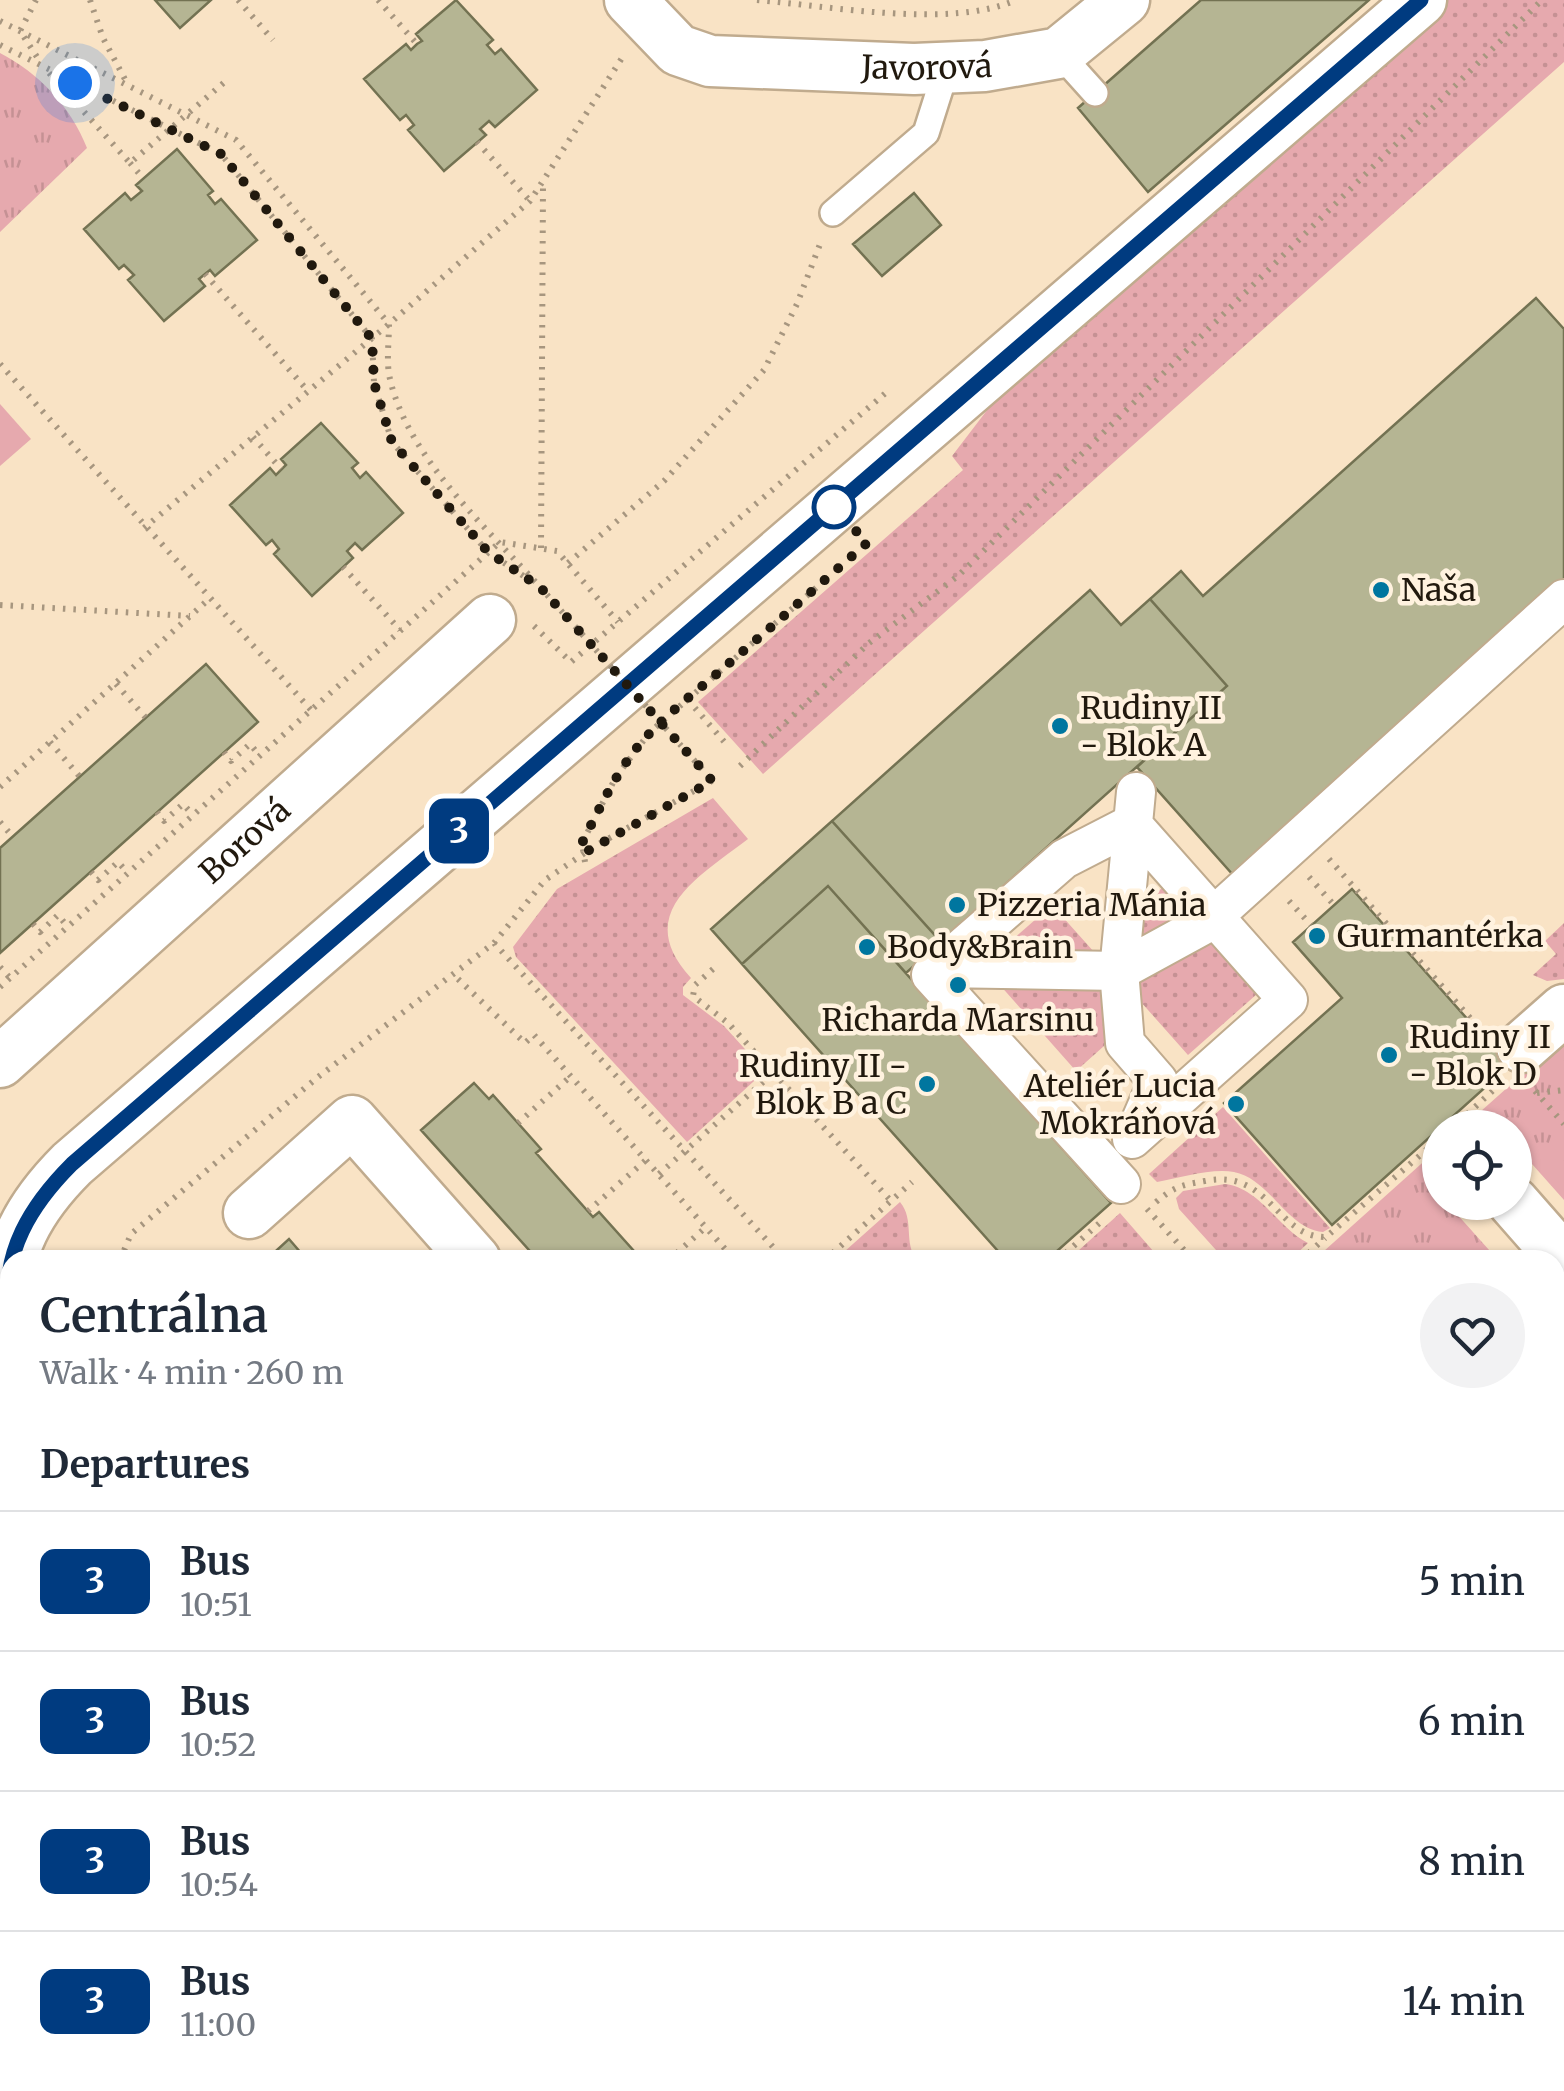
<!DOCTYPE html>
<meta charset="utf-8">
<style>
:root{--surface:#fff;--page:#f2f2f3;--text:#1f2937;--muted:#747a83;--line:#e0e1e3}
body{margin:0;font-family:Merriweather,serif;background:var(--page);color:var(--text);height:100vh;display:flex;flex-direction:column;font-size:38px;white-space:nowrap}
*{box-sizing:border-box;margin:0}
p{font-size:32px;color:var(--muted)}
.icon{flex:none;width:55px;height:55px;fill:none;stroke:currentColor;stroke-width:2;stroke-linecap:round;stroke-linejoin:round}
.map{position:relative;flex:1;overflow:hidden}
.details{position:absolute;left:0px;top:1250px;width:1565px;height:842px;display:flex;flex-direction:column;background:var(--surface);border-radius:30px 30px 0 0;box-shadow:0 2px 8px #0004}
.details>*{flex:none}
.badge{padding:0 20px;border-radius:15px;font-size:35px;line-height:65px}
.controls{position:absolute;left:1422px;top:1110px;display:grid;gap:20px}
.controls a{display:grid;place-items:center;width:110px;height:110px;border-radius:50%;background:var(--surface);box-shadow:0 2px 8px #0004;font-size:50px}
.you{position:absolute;width:50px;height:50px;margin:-25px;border:8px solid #fff;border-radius:50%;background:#1a73e8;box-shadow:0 0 0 15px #1a73e833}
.map>.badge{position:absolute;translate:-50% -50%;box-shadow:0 0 0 5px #fff}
h2{padding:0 40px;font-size:38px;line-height:90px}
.round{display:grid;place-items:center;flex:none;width:105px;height:105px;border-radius:52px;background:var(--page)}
.summary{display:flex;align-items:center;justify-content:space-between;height:170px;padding:0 40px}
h1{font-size:48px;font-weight:600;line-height:75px}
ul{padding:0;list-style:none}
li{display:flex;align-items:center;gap:30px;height:140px;padding:0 40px;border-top:2px solid var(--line)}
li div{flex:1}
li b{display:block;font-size:38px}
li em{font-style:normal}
li .badge{min-width:110px;font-weight:700;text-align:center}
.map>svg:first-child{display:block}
</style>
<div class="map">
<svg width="1564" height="2091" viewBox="0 0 1564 2091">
<defs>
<pattern id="grass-dots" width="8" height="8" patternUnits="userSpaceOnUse" patternTransform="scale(2.5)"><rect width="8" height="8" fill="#e6a9ae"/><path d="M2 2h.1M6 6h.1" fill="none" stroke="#c59194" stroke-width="1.8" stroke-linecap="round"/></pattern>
<pattern id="park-tufts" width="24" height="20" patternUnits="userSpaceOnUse" patternTransform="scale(2.5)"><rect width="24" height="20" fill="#e6a9ae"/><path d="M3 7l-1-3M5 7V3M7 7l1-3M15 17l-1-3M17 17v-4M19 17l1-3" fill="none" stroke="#c59194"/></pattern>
</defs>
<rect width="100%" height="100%" fill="#f9e3c5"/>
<!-- grass -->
<path fill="url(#grass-dots)" d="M1444,0H1564V62L763,774L698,702L963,470L952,456L1017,371Z
M713,798L748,839C700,876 631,913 691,978L683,987V995L724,1026L765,1071L687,1142L516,957L513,947L557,889Z
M1162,888L1195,924L1133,957V914Z
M1052,905L1103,962L989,960Z
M1564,923V979L1547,981L1533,975L1556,954L1545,941Z
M1205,935L1257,994L1188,1055L1132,992V975Z
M991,975L1107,978L1104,1046L1076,1071Z
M1223,1107L1330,1228L1323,1232C1287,1229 1270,1179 1234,1172C1211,1168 1180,1178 1157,1182L1149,1174Z
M1225,1184C1260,1188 1278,1228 1308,1243L1290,1260H1225L1179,1209L1176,1198L1183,1191Z
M900,1202C915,1220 903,1243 917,1260H835Z
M1120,1213L1161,1260H1068Z"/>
<!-- park -->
<path fill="url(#park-tufts)" d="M0,53C39,73 71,107 87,148L0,232Z
M1564,1037V1200L1515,1145V1128H1462Z
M1440,1147V1202L1447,1203L1498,1260H1314Z"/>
<!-- pitch -->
<path fill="#e6a9ae" d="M0,404L31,439L0,466Z"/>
<!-- building -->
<path fill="#b5b593" stroke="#737252" stroke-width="2.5" d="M155,0H211L180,28Z
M456,0L493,40L487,45L495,54L501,49L537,90L495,127L489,121L480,129L486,135L444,171L408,130L414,125L406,115L400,120L364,79L406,44L411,50L417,44L422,41L416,34Z
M1201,0H1369L1148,192L1078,108Z
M177,149L213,191L208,195L215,204L221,199L257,240L215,276L210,270L205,274L199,279L205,286L164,321L128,280L134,275L124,265L119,269L84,229L125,193L131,200L142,191L136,185Z
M914,193L941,225L882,276L853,244Z
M1536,298L1564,329V580L1234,876L1137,767L1227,686L1150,599L1181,571L1203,596Z
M321,423L358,463L352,468L360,478L366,472L403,513L362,550L355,543L347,551L353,558L312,596L274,554L279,549L272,540L266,545L230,505L270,468L276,475L286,465L281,459Z
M1090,590L1121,625L1150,599L1227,686L941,942L832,821Z
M206,664L258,722L0,953V848Z
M832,821L941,942L906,973L828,886L742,964L711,929Z
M828,886L1111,1203L1047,1260H1006L742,964Z
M1352,889L1509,1066L1332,1225L1224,1103L1342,998L1293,942Z
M474,1083L489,1099L493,1095L541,1149L536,1153L593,1217L599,1212L642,1260H538L421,1130Z
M289,1239L307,1260H266Z
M10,1516V1556L0,1561V1524Z
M1555,2008L1564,2018V2091H1526L1519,2082H1555Z
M257,2082H339L341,2084L334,2091H265Z
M547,2082H562L568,2091H536Z
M855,2082H952L960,2091H845Z"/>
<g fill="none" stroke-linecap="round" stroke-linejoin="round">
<!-- service casing -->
<g stroke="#c0ab8e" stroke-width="30">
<path id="service" d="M1059,53L1095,93
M833,213L926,133L946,70
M1102,2082L1110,2091"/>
</g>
<!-- pedestrian casing -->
<g stroke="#c0ab8e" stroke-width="42">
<path id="pedestrian" d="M1136,792L1119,971L1125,1043L1158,1081L1138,1127
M939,968L1064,859L1132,824L1288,1000L1132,1139
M1121,1184L931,975L939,968L1119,971L1205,924L1564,599"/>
</g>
<!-- minor casing -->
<g stroke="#c0ab8e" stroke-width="55">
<g id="minor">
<path id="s1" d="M630,0L678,50L710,61L914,69L985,66L1059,53L1124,0"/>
<path d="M1522,1047L1564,1010"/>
<path id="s2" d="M0,1062L490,620"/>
<path d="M1513,1202L1564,1260"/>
<path d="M249,1213L352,1121L475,1260"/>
<path d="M10,1313C0,1253 32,1204 72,1164L1421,0"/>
<path d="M1555,1502L1564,1494"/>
<path d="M427,2082L432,2091"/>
<path d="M1449,2082L1457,2091"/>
<path d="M1204,2091L1214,2082"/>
</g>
</g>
<!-- path -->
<path stroke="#a7967f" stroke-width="6" stroke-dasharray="2.5 8" stroke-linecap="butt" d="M36,0L20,31L41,63
M90,0L103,38L128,85
M238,0L273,40
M378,0L417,44
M757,0C829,6 951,29 1016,0
M0,21L236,140L389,324C389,342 386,363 390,379C408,458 487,528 540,587
M0,45L221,154L372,339L374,383L392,442L488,552L531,581
M49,73L130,163L227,80
M477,142L530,201
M130,163L143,178
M205,274L308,391
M0,364L311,710
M253,437L281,469
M144,528L389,324L530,201L622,58
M541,548L543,184
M568,563L664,481L764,370L797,304L822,239
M343,567L400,630
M0,605L190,616
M534,626L571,662L888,391
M116,684L146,718
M688,700L727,745
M50,742L80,777
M224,752L231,761L250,744L260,756
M740,766L869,643L958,576L1542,0
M0,787L209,599
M157,812L164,821L183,804L193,815
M0,822L13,837
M1329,859L1480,1029
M585,862L582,843L616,777L650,732L824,581
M91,872L98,880L118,862L128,873
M1309,877L1334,905
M1289,901L1311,925
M33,924L40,932L58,915L68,927
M494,943L785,1260
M0,967L10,978
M713,969L695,985L693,996L728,1023L891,1201
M458,979L525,1043L534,1035L735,1260
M0,987L500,542L557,551L618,622
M1535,1091L1564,1124
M1537,1093L1564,1090
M518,1123L571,1076
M1452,1128L1499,1085
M659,1174L797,1052
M1156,1202C1175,1186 1182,1185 1205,1181C1270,1168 1277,1238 1326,1237L1440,1138
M1147,1209L1193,1260
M588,1211L646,1160
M120,1260L131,1234L318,1077L494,943L545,880L595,846L712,781
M533,1260L536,1258
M669,1260L706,1227
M825,1260L912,1182
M1058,1260L1104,1219
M1301,1260L1325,1238
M0,1384L10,1386
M1555,1576L1564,1568
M1555,1668L1564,1677
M1555,1760L1564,1770
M1555,1789L1564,1799
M1555,1886L1564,1878
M372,2082L376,2091
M802,2082L807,2091
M983,2082L991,2091"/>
<!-- service -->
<use href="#service" stroke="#fff" stroke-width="25"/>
<!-- pedestrian -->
<use href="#pedestrian" stroke="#fff" stroke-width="38"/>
<!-- minor -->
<use href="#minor" stroke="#fff" stroke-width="50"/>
<!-- path-bridge -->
<path stroke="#a7967f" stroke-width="6" stroke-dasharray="2.5 8" stroke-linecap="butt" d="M540,587L709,777"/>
</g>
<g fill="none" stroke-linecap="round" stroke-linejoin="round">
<!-- line casing -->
<g stroke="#fff" stroke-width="22">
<path id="line" d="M10,1313C0,1253 32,1204 72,1164L1421,0"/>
</g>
<!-- line -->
<use href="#line" stroke="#003b80" stroke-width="15"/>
<!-- walk -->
<path stroke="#21190e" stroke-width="10" stroke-dasharray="0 18" d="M75,83L221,154L372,339L374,383L392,442L488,552L540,587L709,777L712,781L584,853L582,843C602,804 620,763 651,732C674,708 702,687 727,665C774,625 820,584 867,543L834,507"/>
</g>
<!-- markers -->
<circle fill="#fff" stroke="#003b80" stroke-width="5" cx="834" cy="507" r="20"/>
<g fill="#00769f" stroke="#fff2df" stroke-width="4">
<circle cx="1381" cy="590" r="10"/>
<circle cx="1060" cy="726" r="10"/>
<circle cx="957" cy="905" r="10"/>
<circle cx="1317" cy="936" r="10"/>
<circle cx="867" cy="947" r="10"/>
<circle cx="958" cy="985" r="10"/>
<circle cx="1389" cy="1055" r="10"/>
<circle cx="927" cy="1084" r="10"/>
<circle cx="1236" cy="1104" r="10"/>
</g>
<g text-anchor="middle" stroke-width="9" stroke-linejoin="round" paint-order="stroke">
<!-- street labels -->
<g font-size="32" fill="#21190e" stroke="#fff2df">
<text dy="11" stroke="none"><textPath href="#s1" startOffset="320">Javorová</textPath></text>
<text dy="11" stroke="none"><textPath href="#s2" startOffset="330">Borová</textPath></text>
</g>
<!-- poi labels -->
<g font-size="32" fill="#21190e" stroke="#fff2df" text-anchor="start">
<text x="1401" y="601">Naša</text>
<text x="1080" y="719">Rudiny II<tspan x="1080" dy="37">- Blok A</tspan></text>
<text x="977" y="916">Pizzeria Mánia</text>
<text x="1337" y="947">Gurmantérka</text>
<text x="887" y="958">Body&amp;Brain</text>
<text x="958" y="1031" text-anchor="middle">Richarda Marsinu</text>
<text x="1409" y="1048">Rudiny II<tspan x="1409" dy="37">- Blok D</tspan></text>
<text x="907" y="1077" text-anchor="end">Rudiny II -<tspan x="907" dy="37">Blok B a C</tspan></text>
<text x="1216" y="1097" text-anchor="end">Ateliér Lucia<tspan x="1216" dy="37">Mokráňová</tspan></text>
</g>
</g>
</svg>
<div class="controls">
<a><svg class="icon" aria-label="locate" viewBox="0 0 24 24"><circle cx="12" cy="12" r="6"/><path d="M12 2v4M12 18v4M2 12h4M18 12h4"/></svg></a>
</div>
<div class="you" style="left:75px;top:83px"></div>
<b class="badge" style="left:459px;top:831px;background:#003b80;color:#fff">3</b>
<section class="details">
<div class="summary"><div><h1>Centrálna</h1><p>Walk · 4 min · 260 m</p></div><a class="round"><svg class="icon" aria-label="heart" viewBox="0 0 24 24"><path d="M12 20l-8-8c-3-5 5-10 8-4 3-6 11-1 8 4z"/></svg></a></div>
<h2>Departures</h2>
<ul>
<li><span class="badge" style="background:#003b80;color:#fff">3</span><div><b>Bus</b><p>10:51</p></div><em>5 min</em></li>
<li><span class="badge" style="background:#003b80;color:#fff">3</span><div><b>Bus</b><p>10:52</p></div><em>6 min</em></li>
<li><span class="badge" style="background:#003b80;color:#fff">3</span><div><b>Bus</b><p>10:54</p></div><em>8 min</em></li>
<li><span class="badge" style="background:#003b80;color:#fff">3</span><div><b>Bus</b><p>11:00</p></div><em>14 min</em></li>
</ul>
</section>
</div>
